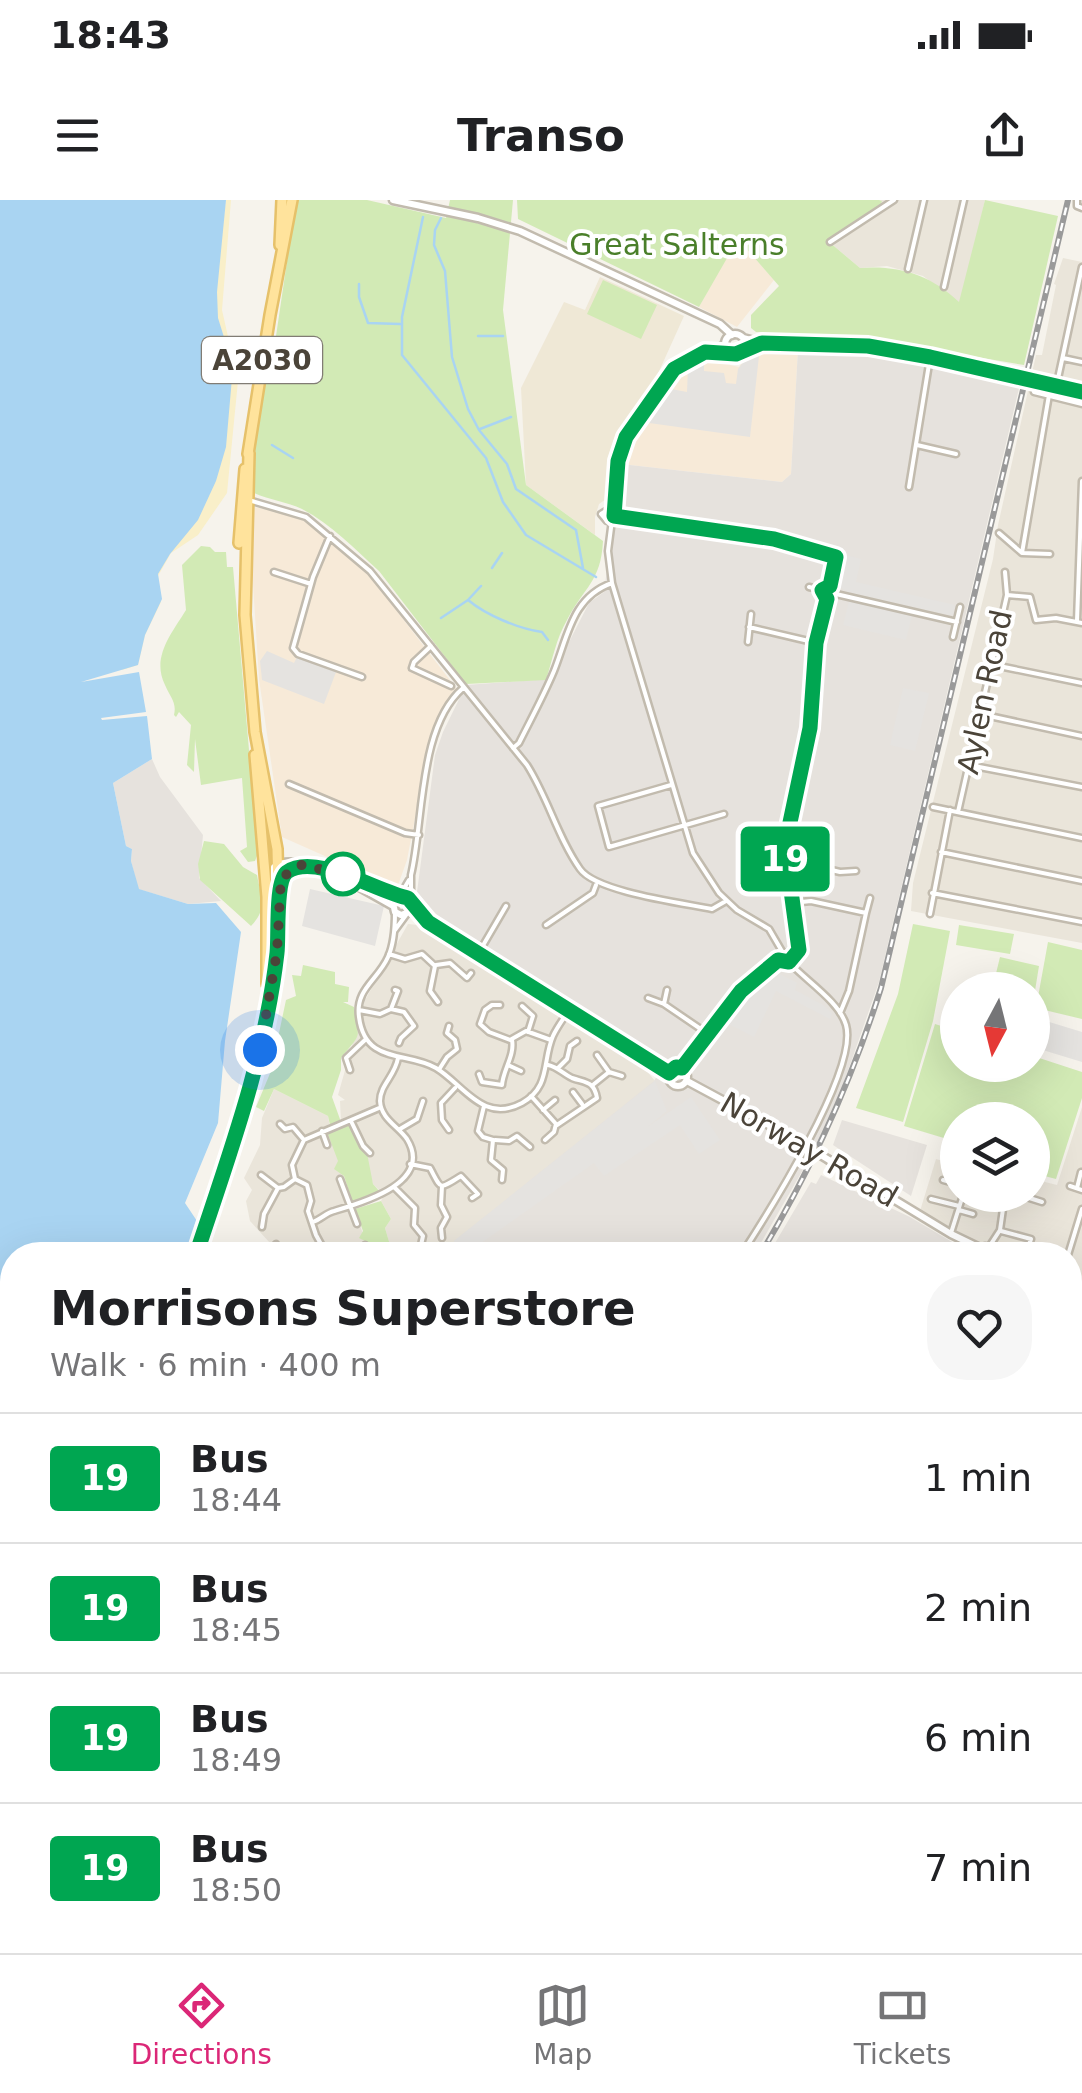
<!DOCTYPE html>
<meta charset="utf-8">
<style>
:root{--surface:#fff;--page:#f6f6f6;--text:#202124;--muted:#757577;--line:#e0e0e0;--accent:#db2777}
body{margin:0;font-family:"DejaVu Sans",sans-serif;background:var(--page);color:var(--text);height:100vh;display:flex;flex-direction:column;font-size:38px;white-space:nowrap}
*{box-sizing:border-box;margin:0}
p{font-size:32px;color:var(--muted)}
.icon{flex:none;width:55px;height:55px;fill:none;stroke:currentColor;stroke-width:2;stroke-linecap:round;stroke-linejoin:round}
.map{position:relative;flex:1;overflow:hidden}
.side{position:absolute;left:0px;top:1042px;width:1082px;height:712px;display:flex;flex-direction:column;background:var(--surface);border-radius:40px 40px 0 0;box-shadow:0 10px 40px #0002}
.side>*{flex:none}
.badge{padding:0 20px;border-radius:8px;font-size:35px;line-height:65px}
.needle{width:65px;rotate:187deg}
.fabs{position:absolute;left:940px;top:772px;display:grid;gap:20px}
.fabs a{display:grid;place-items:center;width:110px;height:110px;border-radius:50%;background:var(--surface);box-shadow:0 10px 40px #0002;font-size:50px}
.you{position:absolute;width:50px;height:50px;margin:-25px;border:8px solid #fff;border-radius:50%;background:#1a73e8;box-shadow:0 0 0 15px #1a73e833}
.map>.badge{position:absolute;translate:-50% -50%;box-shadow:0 0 0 5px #fff}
.round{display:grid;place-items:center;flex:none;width:105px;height:105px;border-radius:40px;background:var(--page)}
.head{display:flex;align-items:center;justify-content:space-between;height:170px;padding:0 50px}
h1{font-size:48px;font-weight:700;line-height:75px}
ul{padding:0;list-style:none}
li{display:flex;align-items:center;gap:30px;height:130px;padding:0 50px;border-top:2px solid var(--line)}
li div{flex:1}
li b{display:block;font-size:38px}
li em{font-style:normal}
li .badge{min-width:110px;font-weight:700;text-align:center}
.status{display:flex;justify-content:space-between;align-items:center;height:70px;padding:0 50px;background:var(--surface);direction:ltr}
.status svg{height:28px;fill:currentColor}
header{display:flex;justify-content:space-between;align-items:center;height:130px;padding:0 50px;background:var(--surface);font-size:45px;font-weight:700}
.menu{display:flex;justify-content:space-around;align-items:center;height:140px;border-top:2px solid var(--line);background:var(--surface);font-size:28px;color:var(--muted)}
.menu a{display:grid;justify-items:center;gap:5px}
.menu .on{color:var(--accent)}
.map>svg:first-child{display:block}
</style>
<div class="status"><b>18:43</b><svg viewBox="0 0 49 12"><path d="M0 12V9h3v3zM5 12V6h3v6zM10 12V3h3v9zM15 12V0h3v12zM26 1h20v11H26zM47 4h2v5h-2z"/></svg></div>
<header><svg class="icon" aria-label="menu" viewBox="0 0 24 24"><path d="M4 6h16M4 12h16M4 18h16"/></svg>Transo<svg class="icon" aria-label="share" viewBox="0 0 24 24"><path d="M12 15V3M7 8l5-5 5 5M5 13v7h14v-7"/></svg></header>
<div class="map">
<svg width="1082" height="1753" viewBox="0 0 1082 1753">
<rect width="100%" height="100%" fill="#f6f3ec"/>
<!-- residential -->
<path fill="#eae5da" d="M879,0H985L962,101L959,103L923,76L887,66L860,68L828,41L876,8L882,1Z
M1063,58L1082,62V743L911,711L913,683L993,359L998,325L1036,155H1042L1056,85L1054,84Z
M408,724L427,726L619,847L637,859L655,881L454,1042L458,1047L448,1055H393L385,1028L391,1019L381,1001L384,995L373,984L360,937L348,920L341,922L340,901L345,900L338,895L365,800Z
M274,889L328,916L333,944L370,1055H281L250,1021L246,1001L252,990L244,978L260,945L262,918Z
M1082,907V1088L1070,1085V1055H1002L920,1011L936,959L957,965L958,995H1032L1033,979L1057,985Z
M1082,1131V1239L1070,1242V1150Z
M1082,1278V1374L1070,1366V1284Z
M1070,1596L1082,1603V1753H777L756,1743L1070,1742Z
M0,1737L12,1738V1742H107L134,1746L133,1753H0Z
M309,1742L444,1743L512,1753H309Z"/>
<!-- commercial -->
<path fill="#f7ead8" d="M737,38L774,80L737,127L699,107Z
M763,147L798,149L791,274L782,282L621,264L630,238L677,173L688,164L715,156L728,157L730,165L739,167L750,151Z
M254,307L304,317L360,363L456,488L429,545L407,660L397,688L282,637L259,479L251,352Z"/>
<!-- industrial -->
<path fill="#e6e2dd" d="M798,149L886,152L1020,184L879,782L836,905L823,935L754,1055H448L458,1047L454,1041L654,881L666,861L448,728L417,692L435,555L443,532L466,485L550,479L589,403L604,392L621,264L782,282L791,274Z
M152,559L160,577L203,635L199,678L221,701L188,704L138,689L131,661L132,649L126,646L113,583Z
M842,920L927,945L911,996L833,945Z
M821,975L910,1017L974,1055H768L811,982L816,984Z"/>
<!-- education -->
<path fill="#efe8d6" d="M600,77L684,116L656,178L613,241L606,299L599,304L595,317V335L526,285L521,188L564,102L585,110Z"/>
<!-- green -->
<path fill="#d2eab5" d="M296,0H367L446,18L450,0H513L503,110L526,285L603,341C601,382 584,387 567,420C556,439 553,458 546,480L466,484L379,371C355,349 331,324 302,309C287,302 270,300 254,293V252L269,153L273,154L275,143Z
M517,0H879L882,1L880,6L828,41L860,68C899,65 931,75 959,102L985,0L1058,16L1024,165L883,141L756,132L751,128V115L779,86L738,39L699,107L518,19Z
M603,80L657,105L641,139L587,114Z
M201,346L210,347L215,352H226L227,367H233L258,653L255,661L248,662L240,651L247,647L242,578L201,585L195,539L194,572L187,565L191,525L179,512L176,517L174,515C177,502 170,497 165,485C151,457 172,433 186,410L182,365Z
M204,641L224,644L243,667L257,675C261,698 268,708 251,726L200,680L198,664Z
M913,724L950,731L933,821L903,922L856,908L898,794Z
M959,725L1014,734L1010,754L956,745Z
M1048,742L1082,750V819L1036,808Z
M1000,757L1039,766L1033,803L1032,790H992Z
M303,765L335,772V784L349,787L348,802H343L354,807C358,841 364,830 341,858V870L332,897L341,922L330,925L328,916L274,889L264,911L256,907L271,871L286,800L296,796L292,775L301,776Z
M935,824L957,831L958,865H1032L1033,856L1082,872V898L1056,979L1033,973L1032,920H958L957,942L904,926Z
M350,925L367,953L373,984L382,994L353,1004L344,976L334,969L338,961L327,932Z
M381,1001L391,1019L385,1028L393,1055H370L367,1042L359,1038L363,1031L355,1009Z
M0,1448L12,1452V1556L9,1566L0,1568Z"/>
<!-- sand -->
<path fill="#f9efc9" d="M226,0H231L222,110L238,181L227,293L198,335L171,353L158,376L161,402L145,435L138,465L122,470L130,439L233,179C232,156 221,140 216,118C209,82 222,37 226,0Z"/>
<!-- parking -->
<path fill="#e5e3e0" d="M750,153L759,156L750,237L642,222L666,188L687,192L688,168L691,166L704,162V171L724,173L726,183L736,184L738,169Z
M846,355L861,359L856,382L955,405L953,416L848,392L838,386Z
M849,401L912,416L906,440L843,425Z
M267,451L294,463L297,457L336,472L324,504L262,480L260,461Z
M903,488L929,493L915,551L890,545Z
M310,689L384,706L375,746L302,726Z
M779,774L797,783L795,790L823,805L832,813L830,819L776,791L754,837L727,823L760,780Z
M1033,817L1082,832V862L1033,847Z
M655,881L667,911L646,928L691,897L720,940L699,954L680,925L604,976L594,963L467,1053L458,1047L454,1041Z"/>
<!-- water -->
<path fill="#a9d4f2" d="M0,0H226L217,92L218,118L233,166L226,247L216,281L198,320L170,354L158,374L162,399L145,435L138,465L81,482L139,472L146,512L101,518L102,520L147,516L152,559L113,583L126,646L132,649L131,661L139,689L188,704L216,703L241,732L225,841L218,923L185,1003L197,1021L187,1055H12V1259L0,1258Z"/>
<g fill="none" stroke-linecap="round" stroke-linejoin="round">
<!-- stream -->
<path stroke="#a9d4f2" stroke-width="2.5" d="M423,17L402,117V155L486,258L503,302L526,335L596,377
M441,18L435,30L434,45L445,71L452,157L468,209L479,230L507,264L516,289L576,330L583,368
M359,84V97L368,123L400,124
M478,136H503
M480,229L511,217
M272,245L293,258
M492,368L502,353
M468,400L481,386
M441,418L468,400C486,415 519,429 542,432L548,440"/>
<!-- minor casing -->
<g stroke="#c2bbae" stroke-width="9">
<path id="minor" d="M1077,0V6L1082,8
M830,42L894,0
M908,69L924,0
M944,87L964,0
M711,151L729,152
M1063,158L1082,162
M1034,192L1082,204
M1054,197L1082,67
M917,245L956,254
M909,287L930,158
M252,301L306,317L370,371L527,565C548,598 558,638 580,669C596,692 683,703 712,709L726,701
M612,309L619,254L629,232L674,169L693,156L726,144
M614,315L607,321L601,314L609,309L614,315L774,339L829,353L836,357L831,385
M612,320L608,351L612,383L693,653L719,693L737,710L769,729L783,753
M999,333L1022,353L1050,354
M330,336L313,377L293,448L298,454L362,477
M1022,353L1049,195
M274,372L311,384
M809,387L822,390
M836,394L957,422
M1007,395L1030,397L1036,420L1056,418L1082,423
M1077,421L1082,281
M749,427L817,443
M953,437L960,407
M748,442L751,414
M431,446L414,462L412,468L451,486
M994,465L1082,483
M980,514L1082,536
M513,548L519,543C531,519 544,495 554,471C568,436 572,397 612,383
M969,565L1082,587
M289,584L405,633L419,635
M671,585L598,606L609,647L724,614
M933,607L1082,638
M958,612L1007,395L1005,372
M941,652L1082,681
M785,659L840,672L856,671
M932,693L1082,722
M399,697L409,680
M411,698V675C424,621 418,527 463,488
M792,703L811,701L866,713L849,791L840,813
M395,712C395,727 394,744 388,757C378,780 355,789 359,817C365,865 407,851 436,868C464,885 483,924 522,903C551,887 542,861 553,836C557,827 564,818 569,810
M866,713L870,698
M930,714L950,610
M546,725L593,693L596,685
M395,730L406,715
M779.5 758a5.5 5.5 0 1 1 11 0a5.5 5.5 0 1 1-11 0Z
M389,754L405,759L422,754L435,766L430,791L438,802
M478,754L506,706
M791,756L800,747L785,665V647L810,529L817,443L827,399L822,392L830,386L836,394L827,399
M436,765L450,763L467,778L471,773
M648,798L664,804L708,834
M664,804L667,790
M500,805H492L485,810L480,824L489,832L510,840L526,831L551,840
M522,806L533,816L528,832
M391,809L398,791L395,790
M359,810L380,814L391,809L404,812L414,826L401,838L399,843
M508,865L521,871
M440,868L447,857L457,849L455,840L447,833L449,826
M558,868L567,859L570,846L577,841
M683,868C705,833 743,779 780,759
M350,870L346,858L366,839
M609,872L622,876
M479,874L482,882L502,885C503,870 515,855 512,840
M594,884L609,872L597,855
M573,892L582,904
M531,896L557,925L597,898C594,881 586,883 572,878C563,874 558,867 548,865
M484,906L478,931L483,937L493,940L491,960L503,970L502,980
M543,910L555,900
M351,921L363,946L370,953
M280,924L285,929L293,927L304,940
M400,929L417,919L423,901
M449,930L442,920L441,903L455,888
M322,931L327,945
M495,940L509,941L517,936L530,947
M545,940L554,932L556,924
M410,964L430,968C442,990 438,990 461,976L478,994L472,998
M261,975L278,988
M295,979L292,965L304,940L379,908
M295,979L307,985L311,1001L308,1011L316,1035L322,1046L334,1055
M340,979L357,1024
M943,980L958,984
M1070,986L1082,990
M394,987L415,1008L414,1025L423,1036L421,1045L405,1055
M1077,988L1081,972
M1020,995L1042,1002
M931,999L959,1006
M959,1010L973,1014
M313,1022C321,1019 326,1013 334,1011C361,1003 434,983 407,939C398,926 381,919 380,901C380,885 395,876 398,858
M262,1027L264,1014L278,988L284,987L295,979
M1001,1031L1031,1039L1026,1053
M951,1033L963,995
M442,1038L441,1028L447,1017L441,1005L442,986
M276,1044L281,1055
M365,1045L368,1055
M989,1047L1000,1030L1004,1002L1018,995
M741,1055C767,1015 859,869 846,825C839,801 805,780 789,762
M1068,1055L1082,1009
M1073,1215L1082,1202
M1070,1337L1082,1341
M1073,1445L1082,1416
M1070,1594L1082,1602
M1070,1618L1082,1604
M1070,1713L1082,1715
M801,1742L823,1753
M957,1742L1016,1753
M42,1753L44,1742
M104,1753L106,1742
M307,1753L308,1742
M381,1753L385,1750L402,1753
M947,1753L949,1742"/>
</g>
<!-- tertiary casing -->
<g stroke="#c2bbae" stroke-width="11">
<path id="tertiary" d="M393,0L478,18L520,31L720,124L732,135
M725 144a10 10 0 1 1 20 0a10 10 0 1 1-20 0Z
M743,138L762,143L891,149L988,170
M1068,188L1082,192
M338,675L393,706
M279,682L286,673L300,665
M274,691V667C298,648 380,693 408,698L428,721L669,873
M393,703L395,712L401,715L409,712L412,704
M270,755L274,713
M669 877a9 9 0 1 1 18 0a9 9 0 1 1-18 0Z
M687,881L793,938
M829,960L951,1034L982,1049
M982,1055L985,1047L990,1049L991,1055
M1070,1091L1082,1094
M0,1731L12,1735
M140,1742L225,1753"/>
</g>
<!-- primary casing -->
<g stroke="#e6c16a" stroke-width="14">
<path id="primary" d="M280,45L282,0
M248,254L270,115L292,0
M239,343L245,269
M255,555L267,697V784
M196,1055L255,878L279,734L277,649L255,532L245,415L249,253
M0,1650L12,1612
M0,1665L7,1644"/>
</g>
<!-- trunk casing -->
<g stroke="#e0a43c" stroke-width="15">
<path id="trunk" d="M0,1278L12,1276
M0,1293L12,1292
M0,1302L12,1301
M0,1314H12
M1070,1530L1082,1533
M1070,1554L1082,1558"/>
</g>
<!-- motorway casing -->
<g stroke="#e0a43c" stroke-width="16">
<path id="motorway" d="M1070,1537L1082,1541
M1070,1546L1082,1550"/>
</g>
<!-- minor -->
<use href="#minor" stroke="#fff" stroke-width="4"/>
<!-- tertiary -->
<use href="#tertiary" stroke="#fff" stroke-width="6"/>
<!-- primary -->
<use href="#primary" stroke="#ffe39c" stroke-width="9"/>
<!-- trunk -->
<use href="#trunk" stroke="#ffd985" stroke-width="10"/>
<!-- motorway -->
<use href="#motorway" stroke="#ffcf6e" stroke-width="11"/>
<!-- rail casing -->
<g stroke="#9a9a9a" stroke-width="6">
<path id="rail" d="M760,1055C811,970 851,883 881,788L1068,0
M0,1578L12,1575
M739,1742L759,1753"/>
</g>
<!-- rail -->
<use href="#rail" stroke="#fff" stroke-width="2.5" stroke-dasharray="8" stroke-linecap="butt"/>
<!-- tertiary-bridge casing -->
<g stroke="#c2bbae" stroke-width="11" stroke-linecap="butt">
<path id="tertiary-bridge" d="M988,170L1068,188
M793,938L829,960"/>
</g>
<!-- tertiary-bridge -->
<use href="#tertiary-bridge" stroke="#fff" stroke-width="6"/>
</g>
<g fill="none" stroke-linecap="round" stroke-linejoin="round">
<!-- line casing -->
<g stroke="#fff" stroke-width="22">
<path id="line" d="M196,1055C229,955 265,859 277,753C279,736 275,681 287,672C315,652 378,692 408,698L428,722L669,873L676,867L682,868L741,791L778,760L789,762L799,750L785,646L810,528L816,443L827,399L822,390L830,386L836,357L774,339L614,316L618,261L626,237L674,169L705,152L736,154L762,143L868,146L930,157L1082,192"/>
</g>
<!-- line -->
<use href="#line" stroke="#00a651" stroke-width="15"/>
<!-- walk -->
<path stroke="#4b4439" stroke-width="10" stroke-dasharray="0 18" d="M260,850L277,752L281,678L301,665L343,674"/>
</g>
<!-- markers -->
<circle fill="#fff" stroke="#00a651" stroke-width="5" cx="343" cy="674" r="20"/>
<g text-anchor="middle" stroke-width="8" stroke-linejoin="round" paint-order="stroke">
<!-- shield labels -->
<rect fill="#fff" stroke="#817c74" stroke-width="2.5" x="202" y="137" width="120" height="46" rx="8"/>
<g font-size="28" font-weight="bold" fill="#4b4439">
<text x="262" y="170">A2030</text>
</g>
<!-- park labels -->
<g font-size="30" fill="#4a7f2a" stroke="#fff">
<text x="677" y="55">Great Salterns</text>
</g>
<!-- street labels -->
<g font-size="30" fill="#4b4439" stroke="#fff">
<text transform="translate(985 492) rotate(-78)" y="10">Aylen Road</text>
<text transform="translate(809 950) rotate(30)" y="10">Norway Road</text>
</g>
</g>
</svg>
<div class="fabs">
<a><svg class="needle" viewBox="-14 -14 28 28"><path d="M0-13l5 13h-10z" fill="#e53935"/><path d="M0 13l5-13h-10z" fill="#757577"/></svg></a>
<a><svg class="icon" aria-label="layers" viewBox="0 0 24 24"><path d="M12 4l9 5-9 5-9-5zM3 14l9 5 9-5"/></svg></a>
</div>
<div class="you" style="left:260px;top:850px"></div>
<b class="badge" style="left:785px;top:659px;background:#00a651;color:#fff">19</b>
<section class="side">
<div class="head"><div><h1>Morrisons Superstore</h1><p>Walk · 6 min · 400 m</p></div><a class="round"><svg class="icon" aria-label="heart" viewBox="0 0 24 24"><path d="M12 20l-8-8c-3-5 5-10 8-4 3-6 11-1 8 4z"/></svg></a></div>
<ul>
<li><span class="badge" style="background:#00a651;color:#fff">19</span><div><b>Bus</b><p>18:44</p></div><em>1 min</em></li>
<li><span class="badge" style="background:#00a651;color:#fff">19</span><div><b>Bus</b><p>18:45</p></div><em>2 min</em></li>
<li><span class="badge" style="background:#00a651;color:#fff">19</span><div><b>Bus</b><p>18:49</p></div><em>6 min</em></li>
<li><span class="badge" style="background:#00a651;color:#fff">19</span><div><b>Bus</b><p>18:50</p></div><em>7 min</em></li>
</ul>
</section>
</div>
<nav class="menu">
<a class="on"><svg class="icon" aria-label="directions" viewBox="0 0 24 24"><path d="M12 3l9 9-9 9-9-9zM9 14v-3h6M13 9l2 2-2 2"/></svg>Directions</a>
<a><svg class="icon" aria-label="map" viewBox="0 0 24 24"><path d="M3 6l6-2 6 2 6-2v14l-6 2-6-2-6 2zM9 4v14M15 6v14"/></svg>Map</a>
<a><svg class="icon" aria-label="tickets" viewBox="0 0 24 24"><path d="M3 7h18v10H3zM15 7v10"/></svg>Tickets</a>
</nav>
